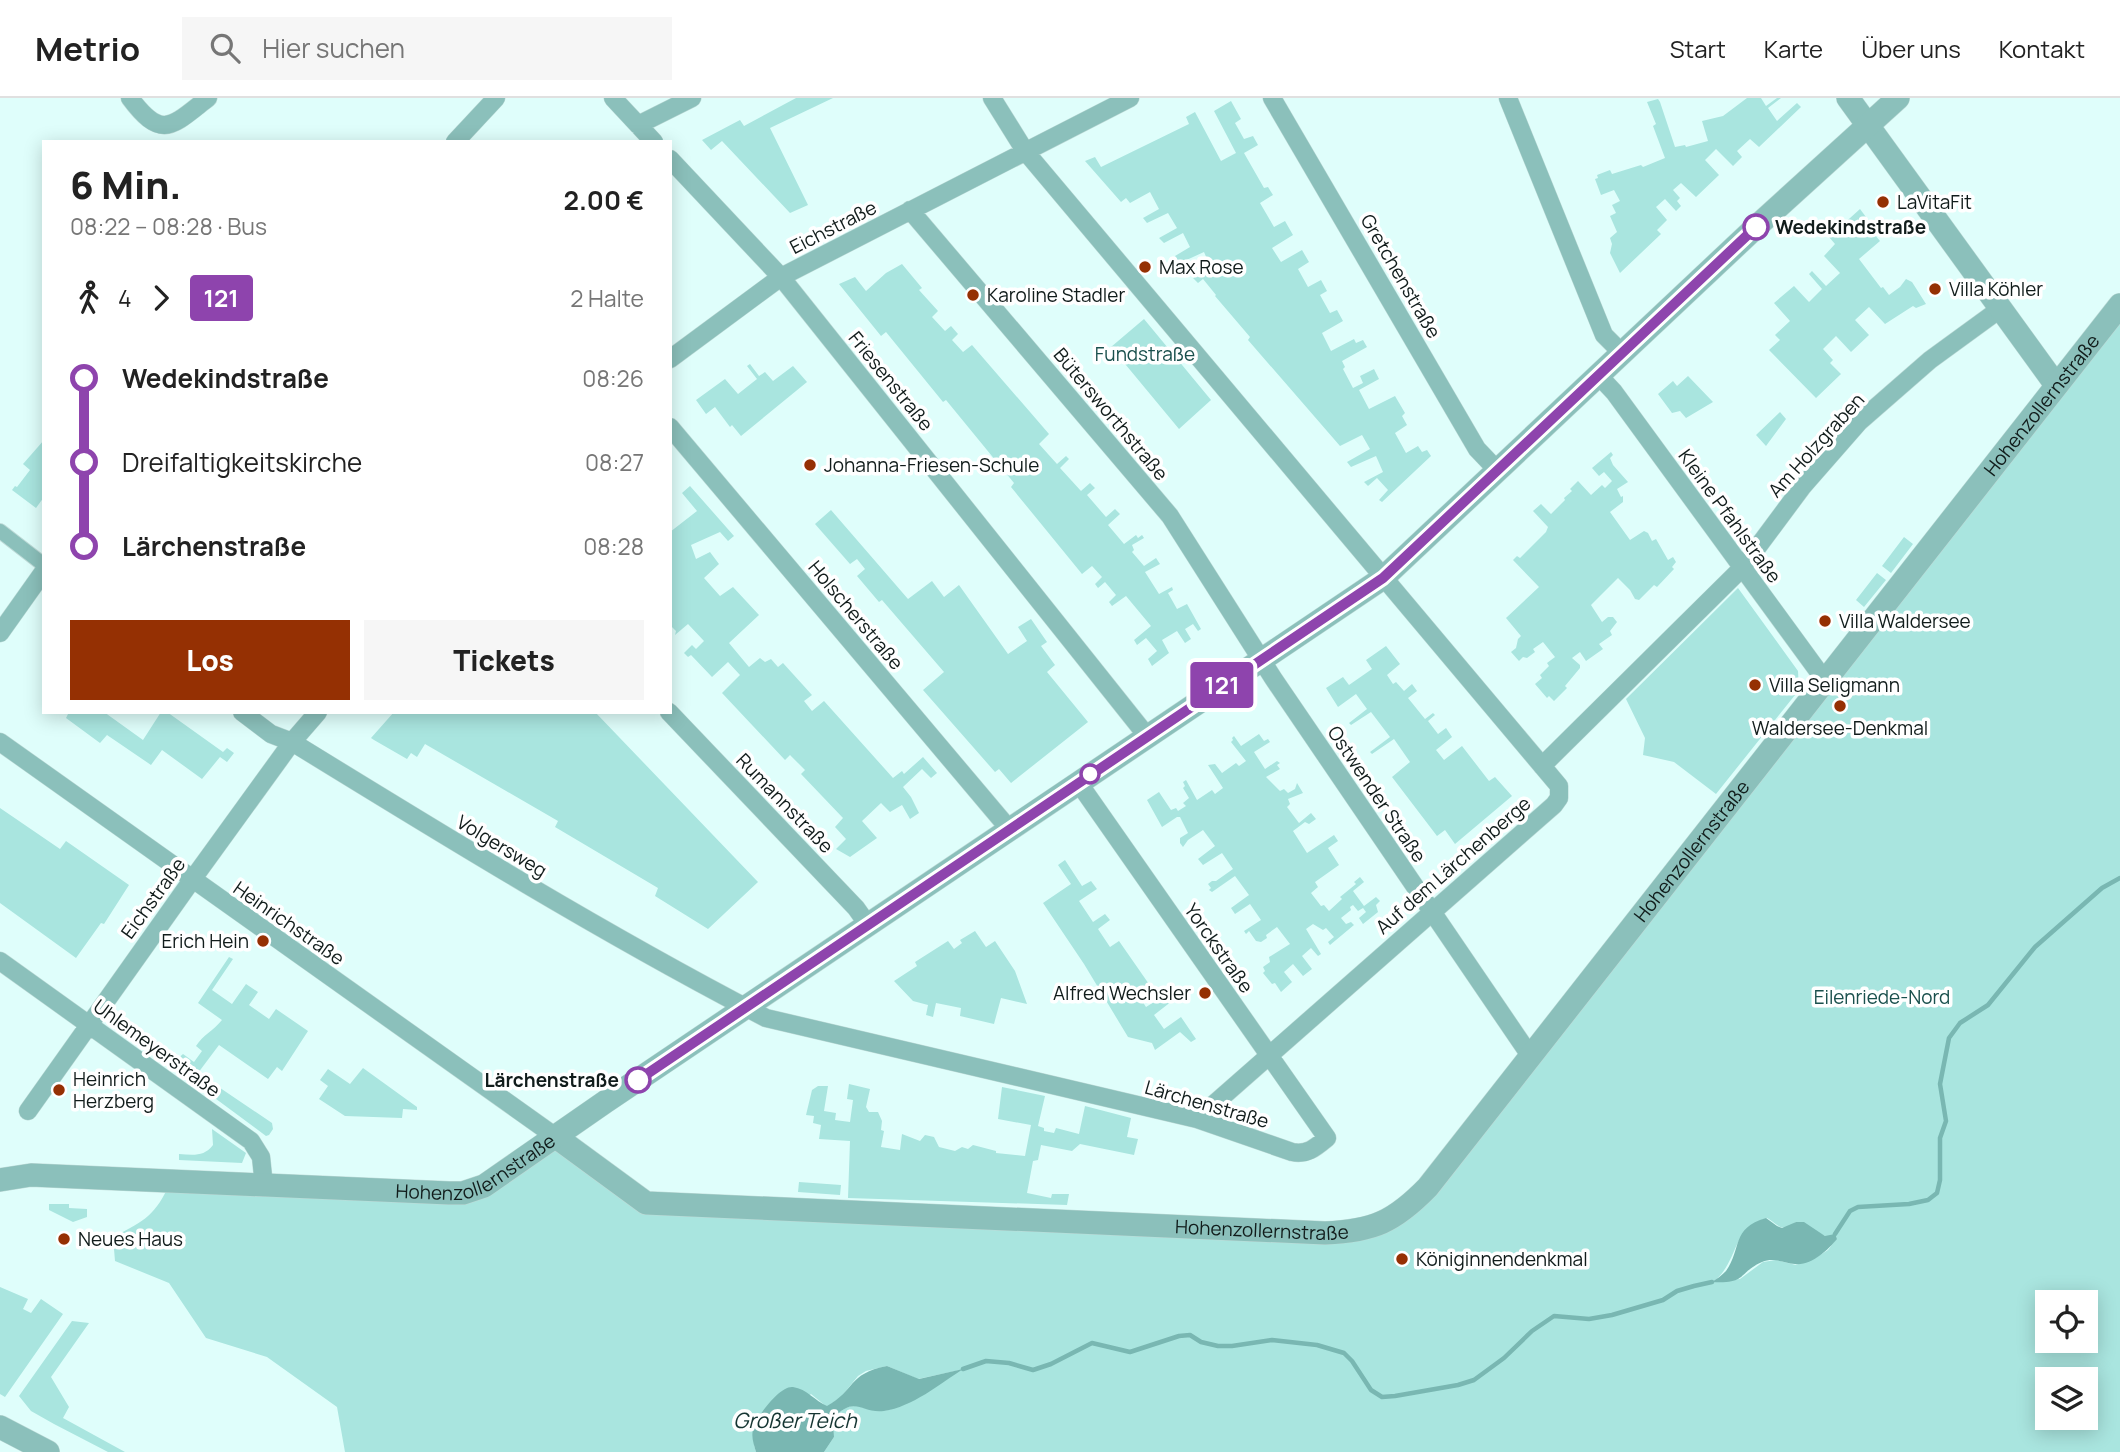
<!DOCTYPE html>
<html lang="de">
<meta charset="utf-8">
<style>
:root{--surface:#fff;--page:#f6f6f6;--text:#222;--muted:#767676;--line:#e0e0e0;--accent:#953003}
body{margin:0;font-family:Manrope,sans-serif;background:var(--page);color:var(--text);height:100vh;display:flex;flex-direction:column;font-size:26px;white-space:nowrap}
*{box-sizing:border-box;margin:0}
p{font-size:23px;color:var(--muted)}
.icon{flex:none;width:38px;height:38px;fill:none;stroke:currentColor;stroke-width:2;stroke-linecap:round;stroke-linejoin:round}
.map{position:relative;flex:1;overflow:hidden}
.sheet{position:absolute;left:42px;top:42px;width:630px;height:574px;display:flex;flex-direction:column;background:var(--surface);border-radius:0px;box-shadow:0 4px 18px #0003}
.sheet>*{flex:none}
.badge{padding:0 14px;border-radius:5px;font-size:24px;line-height:46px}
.buttons{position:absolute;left:2035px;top:1192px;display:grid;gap:14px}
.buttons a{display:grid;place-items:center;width:63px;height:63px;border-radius:0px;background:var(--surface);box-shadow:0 4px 18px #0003;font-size:35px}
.map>.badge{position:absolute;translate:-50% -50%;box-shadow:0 0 0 4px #fff}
.legs{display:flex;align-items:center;gap:10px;height:77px;padding:0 28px;font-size:23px}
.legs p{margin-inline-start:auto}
.overview{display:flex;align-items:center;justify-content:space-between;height:119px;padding:0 28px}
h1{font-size:38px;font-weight:800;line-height:52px}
.button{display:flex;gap:14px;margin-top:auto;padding:14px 28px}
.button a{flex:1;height:80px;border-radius:0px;background:var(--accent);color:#fff;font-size:28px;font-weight:800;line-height:80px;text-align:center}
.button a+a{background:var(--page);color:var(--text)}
ul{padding:0 28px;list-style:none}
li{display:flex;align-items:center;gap:24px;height:84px;font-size:26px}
li i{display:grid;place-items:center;width:10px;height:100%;margin:0 9px;background:currentColor}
li i::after{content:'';width:18px;height:18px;margin:-9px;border:5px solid;border-radius:50%;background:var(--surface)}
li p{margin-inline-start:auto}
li:first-child i{background:linear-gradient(#0000 50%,currentColor 0)}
li:last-child i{background:linear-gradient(currentColor 50%,#0000 0)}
header{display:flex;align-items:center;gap:42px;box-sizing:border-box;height:98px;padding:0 35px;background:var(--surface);border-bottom:2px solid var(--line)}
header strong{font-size:33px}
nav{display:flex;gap:38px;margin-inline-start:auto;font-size:24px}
.search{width:490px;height:63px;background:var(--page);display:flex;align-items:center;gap:18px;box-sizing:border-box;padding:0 24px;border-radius:0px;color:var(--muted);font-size:26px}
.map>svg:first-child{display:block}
</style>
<header>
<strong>Metrio</strong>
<div class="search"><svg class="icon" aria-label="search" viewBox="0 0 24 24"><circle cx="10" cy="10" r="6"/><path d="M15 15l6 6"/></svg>Hier suchen</div>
<nav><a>Start</a><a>Karte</a><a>Über uns</a><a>Kontakt</a></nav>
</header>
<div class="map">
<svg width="2120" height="1354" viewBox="0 0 2120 1354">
<rect width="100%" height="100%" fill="#dffefb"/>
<!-- green -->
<path fill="#a9e5df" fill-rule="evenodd" d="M796,0H833L770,30L808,107L790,115L722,43L711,52L702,42L740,22L744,28Z
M1747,0H1761L1766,8L1777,0H1781L1768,10L1777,23L1797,5L1801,9L1759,49L1750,41L1737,53L1742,59L1733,68L1716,51L1705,62L1719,77L1696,99L1681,85L1673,92L1680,100L1677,103L1681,108L1676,113L1665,101L1656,109L1667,122L1657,132L1661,136L1620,175L1610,155L1612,146L1610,140L1617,134L1610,118L1616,115L1612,107L1620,103L1614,92L1601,97L1595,81L1598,80L1597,77L1610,72L1612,76L1641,67L1643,69L1665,60L1653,28L1656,26L1647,4L1658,1L1660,4L1675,49L1685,47L1686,49L1708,43L1702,23L1723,18Z
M1231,3L1241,21L1235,25L1244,41L1253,38L1258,47L1244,55L1264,90L1268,89L1273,97L1260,105L1274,129L1285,123L1293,137L1272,150L1281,164L1302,152L1309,164L1298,171L1308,189L1321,182L1327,193L1320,197L1330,215L1337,212L1343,223L1322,235L1331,253L1354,241L1356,245L1363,242L1367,249L1342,263L1345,269L1343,271L1353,290L1363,285L1360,278L1374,271L1379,281L1359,292L1369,311L1395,298L1405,315L1402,318L1407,327L1395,335L1406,355L1418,348L1422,354L1427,352L1431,358L1382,404L1379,402L1388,392L1377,380L1368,388L1364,384L1383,374L1376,358L1351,369L1347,364L1370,351L1362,337L1340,348L1248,242L1250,239L1215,198L1216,197L1203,181L1198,185L1193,180L1211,170L1204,154L1180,165L1175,158L1190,149L1183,135L1164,145L1159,140L1177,130L1168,115L1147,125L1143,120L1159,111L1150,94L1130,105L1126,100L1121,104L1085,63L1095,59L1101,69L1189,26L1186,19L1195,14L1221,63L1236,55L1214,13Z
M1860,111L1878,135L1875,137L1880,143L1859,161L1881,190L1883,189L1889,197L1900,189L1906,181L1912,184L1926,206L1916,210L1913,208L1885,226L1869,209L1855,222L1869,237L1851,254L1836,238L1823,251L1833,262L1830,265L1841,276L1816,300L1769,252L1780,242L1775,237L1790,223L1774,205L1794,188L1809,204L1822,191L1809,176L1812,173L1826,188L1840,175L1824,158L1835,146L1829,139Z
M902,166L922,190L919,192L938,213L932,219L945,233L951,228L958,236L952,242L963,254L972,247L1049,336L1039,346L1057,366L1066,358L1069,361L1060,370L1081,393L1090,385L1095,390L1087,397L1106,419L1115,411L1120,416L1108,427L1124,446L1136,437L1138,440L1142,437L1144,440L1132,447L1134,452L1132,454L1144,468L1156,460L1160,466L1145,474L1159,496L1172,489L1173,492L1168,495L1177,511L1187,506L1201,531L1198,533L1193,526L1185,531L1191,541L1185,545L1177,533L1162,542L1169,555L1152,568L1148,561L1157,553L1146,540L1137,547L1134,542L1151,528L1126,498L1112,508L1109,504L1116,497L1105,484L1098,490L1095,486L1102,479L1092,468L1082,476L1011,389L1014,385L946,302L943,304L886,234L881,238L839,186L855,179L866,193L886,175Z
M2120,207V1354H824L834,1339L833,1321C855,1295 863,1317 888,1312C914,1305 938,1287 960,1272L918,1281L887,1268L866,1273L858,1278L841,1299L827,1309L811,1296L754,1347L756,1354H345L337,1309L267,1259L206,1240L169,1185L115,1163L113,1139C146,1122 155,1118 171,1083L449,1095L556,1039L646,1105L1325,1135L1388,1123ZM1767,1120C1780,1127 1779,1135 1796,1124L1825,1138L1837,1140L1828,1152L1817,1159L1796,1167L1776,1162L1763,1164L1740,1181L1713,1184C1740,1163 1730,1131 1767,1120ZM2048,1204H2086V1242H2048ZM2048,1281H2086V1320H2048Z
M1144,221L1211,302L1179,331L1111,249Z
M750,266L759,278L765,274L773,283L793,268L807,284L741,338L732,327L730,329L715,309L706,316L696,302L725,281L738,296L757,281L747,268Z
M1688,278L1713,304L1686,320L1680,313L1672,315L1658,296L1673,283L1677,288Z
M1780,314L1786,321L1766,348L1756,337Z
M44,342V399L36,410L12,392L15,388L17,389L30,372L23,366Z
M1611,354L1613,357L1610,360L1613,367L1628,384L1617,391L1621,399L1623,398V404L1610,414L1630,442L1644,433L1648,435L1652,443L1656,441L1668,462L1673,459L1676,464L1672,469L1674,471L1657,489L1654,487L1639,502L1635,501L1630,492L1618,480L1591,507L1602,524L1608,519H1613L1617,524L1610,533L1612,537L1599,546L1603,551L1586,563L1580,554L1572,560L1580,567V570L1565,588L1567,590L1554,603L1549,598L1547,600L1535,586L1542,580L1540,577L1549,568L1547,565L1555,559L1543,544L1533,551L1535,554L1527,560L1523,559L1519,563L1511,554L1516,550L1518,541L1521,538L1506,520L1539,489L1513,462L1517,458L1520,460L1546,434L1548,429L1533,413L1541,406L1551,416L1565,402L1564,400L1572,393L1570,391L1578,383L1591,397L1602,387L1605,390L1612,383L1604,374L1599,378L1592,370Z
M690,388L734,438L728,443L720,434L691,447L696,461L710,454L719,466L704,480L720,498L733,489L759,517L729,545L749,569L760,560L765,564L771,561L778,569L783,565L812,597L804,603L812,613L824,603L893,680L902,673L904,676L923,659L937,675L931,680L922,671L903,689L911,699L919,715L910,721L902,707L890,714L881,705L862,723L877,740L850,759L836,751L846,741L835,729L843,720L801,676L805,672L790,657L785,662L722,595L740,577L728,564L712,579L691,557L688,559L684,555L692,547L696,551L704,543L688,526L675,537L676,533L670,527V434L697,413L682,395Z
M831,412L908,501L932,483L944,499L959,487L1008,556L1027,543L1018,529L1031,521L1047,544L1041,548L1055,567L1047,574L1088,624L1011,685L999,671L995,674L923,592L944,574L882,502L879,504L857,478L865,471L857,461L850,466L815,426Z
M1904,439L1913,446L1891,475L1882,468Z
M1877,475L1886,482L1864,509L1856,502Z
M1738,490L1798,573L1799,592L1716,696L1674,664L1643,657L1645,640L1626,601Z
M1386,548L1400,566L1387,577L1393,586L1396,584L1404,593L1412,586L1417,593L1408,600L1425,621L1433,615L1435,617L1428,623L1438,636L1446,630L1452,639L1436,652L1444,662L1462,648L1489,683L1495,679L1512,698L1455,746L1445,732L1437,738L1392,679L1410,664L1394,641L1372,656L1370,654L1390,639L1371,614L1351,627L1349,625L1367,611L1356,596L1338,609L1326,590L1343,579L1349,587L1372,571L1366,562Z
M69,614H104L143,642L161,614H167L223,654L227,650L234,655L227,664L220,659L202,681L162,652L151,667L107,637L100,645L66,620Z
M394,614H595L758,784L708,831L655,798L658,790L555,729L558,723L425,646L417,659L411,655L407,661L374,642L371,640Z
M1259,636L1264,643L1268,641L1270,644L1254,654L1265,671L1277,663L1280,665L1277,667L1280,671L1266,679L1280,693L1284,691L1288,695L1295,691L1297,685L1303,695L1288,701L1290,706L1287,709L1299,725L1311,715L1316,721L1309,726L1305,724L1293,733L1307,755L1334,737L1338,743L1328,750L1339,767L1315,784L1318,789L1311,795L1321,808L1324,807L1329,813L1342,801L1340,799L1356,786L1354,784L1360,779L1364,784L1353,793L1364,808L1376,799L1380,803L1376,807L1378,814L1363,826L1359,820L1366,814L1363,810L1358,813L1353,807L1350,809L1351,812L1341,820L1346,826L1351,824L1354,827L1330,847L1328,844L1334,839L1326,830L1323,832L1313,826L1306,831L1321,856L1318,858L1311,850L1302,858L1312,871L1303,878L1293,866L1284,874L1292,884L1281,894L1275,885L1272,886L1263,875L1265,873L1263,869L1270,864L1269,859L1290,846L1277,829L1266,837L1267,840L1261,844L1256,843L1249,833L1246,836L1244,833L1261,822L1250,806L1235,816L1231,810L1249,797L1235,778L1212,794L1209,792L1211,790L1208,786L1212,783H1216L1233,771L1222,755L1203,767L1198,761L1215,748L1203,732L1188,742L1183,749L1180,745V740L1188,735L1180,719H1177L1162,729L1147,702L1159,694L1171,712L1176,710L1178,713L1186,708L1183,705L1189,700L1183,690L1185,688L1183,684L1186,682L1197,702L1212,692L1215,696L1223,690L1208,667L1215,666L1222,675L1236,665L1239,668L1246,663L1231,644L1233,642L1232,640L1234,638L1241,648Z
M0,710L60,751L66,743L129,787L104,826L101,825L76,860L0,805Z
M1065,762L1082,788L1091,783L1097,791L1079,803L1093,824L1105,816L1110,822L1098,831L1110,849L1119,843L1151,889L1139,898L1146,909L1167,896L1172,903L1154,917L1164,931L1181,919L1196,941L1191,944L1180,934L1155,952L1152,945L1128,939L1084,866L1043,805L1071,786L1058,767Z
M975,833L986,849L995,843L1015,873L1027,906L1001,900L994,926L960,918L961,910L936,905L933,919L926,917L928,907L913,903L894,883L917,868L915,864L948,843L954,851L962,845L960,842Z
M229,859L233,861L212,892L232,906L246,886L258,894L249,907L269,921L276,911L308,933L282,973L277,969L268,981L219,947L198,975L272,1025L273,1031L269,1037L266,1038L131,938L136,930L167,951L165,957L174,964L183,956L194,964L202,953L196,948C203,937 213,933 222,922L198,905Z
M363,970L417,1009V1012L403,1011L402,1020L345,1018L319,1001L328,988L320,982L328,971L350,986Z
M849,986L870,991L866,1009L869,1014H878L882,1023L881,1032L884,1033L881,1049L900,1052L902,1036L920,1043L925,1037L934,1039L939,1049L955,1053L962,1049L968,1051L973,1047L996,1053V1055L1025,1058L1031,1027L998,1021L1002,989L1045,998L1038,1028L1044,1030V1033L1054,1035L1056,1030L1079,1036L1085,1008L1131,1020L1127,1039L1138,1041L1134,1057L1080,1046L1072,1053L1041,1047L1038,1062L1033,1063L1027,1095L1051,1100L1052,1096H1069L1067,1107L848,1100L850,1043L819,1041L821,1027L813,1025L814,1018L806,1017L812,992L818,988H828L824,1013L836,1015L835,1022L850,1024L853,1002L847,1001Z
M212,1031L246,1055L242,1065L179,1062V1056C193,1057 204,1059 213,1047Z
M799,1084L841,1087L840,1097L798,1094Z
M49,1106H69V1110L87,1111V1119L73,1124L49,1112Z
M0,1189L28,1201L23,1211L31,1215L41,1201L63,1216L5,1299L0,1296Z
M72,1223L89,1225L51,1279L69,1309L63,1320L125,1354H108L54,1326L31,1313L19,1298Z"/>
<!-- water -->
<path fill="#79b7b2" d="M1766,1120L1777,1128L1782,1130L1796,1124H1804L1825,1138L1835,1136L1837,1141C1828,1152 1811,1168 1795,1166C1783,1165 1774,1159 1762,1164C1737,1175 1748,1186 1712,1184C1717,1181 1722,1177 1726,1173C1742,1151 1731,1130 1766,1120Z
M887,1268L919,1281L963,1271C940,1286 912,1309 884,1313C861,1316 855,1296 833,1321L834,1339L824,1354H756C754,1347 751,1339 753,1332C756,1319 780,1287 793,1289C807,1291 815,1303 827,1308C856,1292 847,1276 887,1268Z"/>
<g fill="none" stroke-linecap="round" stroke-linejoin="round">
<!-- stream -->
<path stroke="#79b7b2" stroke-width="4.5" d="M1835,1136L1850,1113L1858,1109L1909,1106L1928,1102L1937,1095L1940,1082V1040L1946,1023L1940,986L1949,940L1960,925L1988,907L2035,849L2102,790L2120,780
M963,1271L986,1263L1009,1265L1033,1272L1051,1266L1092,1245L1130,1254L1179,1238L1190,1237L1201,1244L1218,1248H1232L1272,1242L1317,1247L1344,1255L1352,1263L1371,1292L1382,1299L1395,1298L1458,1287L1474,1282L1504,1260L1532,1233L1554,1218L1589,1221L1612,1217L1663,1202L1677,1193L1694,1188L1712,1184"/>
<!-- pedestrian casing -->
<g stroke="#bedad7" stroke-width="16">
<path id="pedestrian" d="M0,433L44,467"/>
</g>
<!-- minor casing -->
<g stroke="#bedad7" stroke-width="19">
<path id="minor" d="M130,0C162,43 172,28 208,0
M613,0L654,44
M992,0L1025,53L1559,688V700L1554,707L1197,1021
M1272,0L1477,351L1498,373
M1508,0L1604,237L1622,255
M638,27L692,0
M455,44L496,0
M670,61L781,179L1147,638
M910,112L1170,418L1273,580L1531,959
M670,261L781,179L1130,0
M1599,278L1614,294L1826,584
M670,329L1010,732
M0,535L44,473
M242,614L271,636L292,644C448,740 604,836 766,920L1197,1021L1292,1054C1307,1057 1315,1050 1327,1040L1078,684
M669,614L856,810L868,827
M0,644L556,1039
M1542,668L1742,470L1803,388L1859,324L1930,262L2000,211
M0,863L251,1043L261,1059L264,1088
M28,1013L192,782L292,644L318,614"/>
</g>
<!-- tertiary casing -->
<g stroke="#bedad7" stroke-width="24">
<g id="tertiary">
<path d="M1848,0L2056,287"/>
<path id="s1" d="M556,1039L646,1105L1325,1135C1373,1133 1394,1124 1428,1089L2120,207"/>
<path id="s2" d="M0,1082L31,1077L449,1095H463L484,1088L605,1004L1383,480L1756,129L1898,0"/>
<path d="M0,1329L48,1354"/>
</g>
</g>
<!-- pedestrian -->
<use href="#pedestrian" stroke="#8bc0bb" stroke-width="14"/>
<!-- minor -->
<use href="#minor" stroke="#8bc0bb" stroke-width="18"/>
<!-- tertiary -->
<use href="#tertiary" stroke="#8bc0bb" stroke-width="23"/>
</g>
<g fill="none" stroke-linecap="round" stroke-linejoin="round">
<!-- line-1 casing -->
<g stroke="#fff" stroke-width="16">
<path id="line-1" d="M638,982L1383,480L1756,129"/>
</g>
<!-- line-1 -->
<use href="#line-1" stroke="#8e44ad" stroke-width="10"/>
</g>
<!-- markers -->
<g fill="#953003" stroke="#fff" stroke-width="2.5">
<circle cx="1883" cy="104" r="7"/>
<circle cx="1145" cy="169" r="7"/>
<circle cx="1935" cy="191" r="7"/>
<circle cx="973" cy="197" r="7"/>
<circle cx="810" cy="367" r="7"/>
<circle cx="1825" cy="523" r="7"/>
<circle cx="1755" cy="587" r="7"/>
<circle cx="1840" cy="608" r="7"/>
<circle cx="263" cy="843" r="7"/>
<circle cx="1205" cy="895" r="7"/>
<circle cx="59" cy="992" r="7"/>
<circle cx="64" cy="1141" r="7"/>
<circle cx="1402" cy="1161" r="7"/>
</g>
<g fill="#fff" stroke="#8e44ad" stroke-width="3.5">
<circle cx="1756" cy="129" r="12"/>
<circle cx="1090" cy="676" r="9"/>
<circle cx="638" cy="982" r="12"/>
</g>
<g text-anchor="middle" stroke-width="7" stroke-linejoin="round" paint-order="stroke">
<!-- poi labels -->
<g font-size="19" fill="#111c1b" stroke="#fff" text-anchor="start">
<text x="1897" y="111">LaVitaFit</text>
<text x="1159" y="176">Max Rose</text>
<text x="1949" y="198">Villa Köhler</text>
<text x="987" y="204">Karoline Stadler</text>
<text x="824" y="374">Johanna-Friesen-Schule</text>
<text x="1839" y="530">Villa Waldersee</text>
<text x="1769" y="594">Villa Seligmann</text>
<text x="1840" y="637" text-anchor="middle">Waldersee-Denkmal</text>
<text x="249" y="850" text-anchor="end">Erich Hein</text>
<text x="1191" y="902" text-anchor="end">Alfred Wechsler</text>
<text x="73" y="988">Heinrich<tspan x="73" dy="22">Herzberg</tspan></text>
<text x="78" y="1148">Neues Haus</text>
<text x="1416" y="1168">Königinnendenkmal</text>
</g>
<!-- street labels -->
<g font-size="19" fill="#111c1b" stroke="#fff">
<text transform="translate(833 129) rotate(-27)" y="7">Eichstraße</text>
<text transform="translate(1401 178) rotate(60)" y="7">Gretchenstraße</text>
<text transform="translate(891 283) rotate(51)" y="7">Friesenstraße</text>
<text dy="7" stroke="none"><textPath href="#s1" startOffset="1902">Hohenzollernstraße</textPath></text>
<text transform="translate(1111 316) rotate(50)" y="7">Bütersworthstraße</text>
<text transform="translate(1816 347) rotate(-48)" y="7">Am Holzgraben</text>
<text transform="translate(1730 418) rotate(54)" y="7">Kleine Pfahlstraße</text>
<text transform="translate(856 517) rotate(50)" y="7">Holscherstraße</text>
<text transform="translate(1377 696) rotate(56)" y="7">Ostwender Straße</text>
<text transform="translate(785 705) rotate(46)" y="7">Rumannstraße</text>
<text transform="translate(502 748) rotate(31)" y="7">Volgersweg</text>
<text dy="7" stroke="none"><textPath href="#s1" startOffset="1335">Hohenzollernstraße</textPath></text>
<text transform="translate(1453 767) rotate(-41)" y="7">Auf dem Lärchenberge</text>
<text transform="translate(153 800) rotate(-54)" y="7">Eichstraße</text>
<text transform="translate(289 825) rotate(35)" y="7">Heinrichstraße</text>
<text transform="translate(1219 850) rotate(55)" y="7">Yorckstraße</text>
<text transform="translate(157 950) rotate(36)" y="7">Uhlemeyerstraße</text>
<text transform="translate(1207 1006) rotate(16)" y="7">Lärchenstraße</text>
<text dy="7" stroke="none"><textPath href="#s2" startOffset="483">Hohenzollernstraße</textPath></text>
<text dy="7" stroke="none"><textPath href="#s1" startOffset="728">Hohenzollernstraße</textPath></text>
</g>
<!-- stop labels -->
<g font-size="19" font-weight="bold" fill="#111c1b" stroke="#fff" text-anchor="start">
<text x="1775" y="136">Wedekindstraße</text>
<text x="619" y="989" text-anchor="end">Lärchenstraße</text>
</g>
<!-- park labels -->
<g font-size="19" fill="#1a504d" stroke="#fff">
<text x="1145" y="263">Fundstraße</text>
<text x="1882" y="906">Eilenriede-Nord</text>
</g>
<!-- water labels -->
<g font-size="21" font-style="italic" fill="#153532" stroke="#fff">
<text x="795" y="1330">Großer Teich</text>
</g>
</g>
</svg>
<div class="buttons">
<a><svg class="icon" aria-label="locate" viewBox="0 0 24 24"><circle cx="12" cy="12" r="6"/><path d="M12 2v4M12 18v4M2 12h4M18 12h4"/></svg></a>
<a><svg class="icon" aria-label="layers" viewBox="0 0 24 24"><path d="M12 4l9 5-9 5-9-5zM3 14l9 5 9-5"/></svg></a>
</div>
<b class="badge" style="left:1222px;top:587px;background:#8e44ad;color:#fff">121</b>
<section class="sheet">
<div class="overview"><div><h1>6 Min.</h1><p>08:22 – 08:28 · Bus</p></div><b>2.00 €</b></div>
<div class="legs"><svg class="icon" aria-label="walk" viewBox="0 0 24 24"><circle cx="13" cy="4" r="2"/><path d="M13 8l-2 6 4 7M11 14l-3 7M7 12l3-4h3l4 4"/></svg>4<svg class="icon" aria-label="forward" viewBox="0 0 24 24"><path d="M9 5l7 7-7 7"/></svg><b class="badge" style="background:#8e44ad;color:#fff">121</b><p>2 Halte</p></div>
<ul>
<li><i style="color:#8e44ad"></i><b>Wedekindstraße</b><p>08:26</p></li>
<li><i style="color:#8e44ad"></i><span>Dreifaltigkeitskirche</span><p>08:27</p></li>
<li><i style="color:#8e44ad"></i><b>Lärchenstraße</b><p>08:28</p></li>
</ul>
<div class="button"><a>Los</a><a>Tickets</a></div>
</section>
</div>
